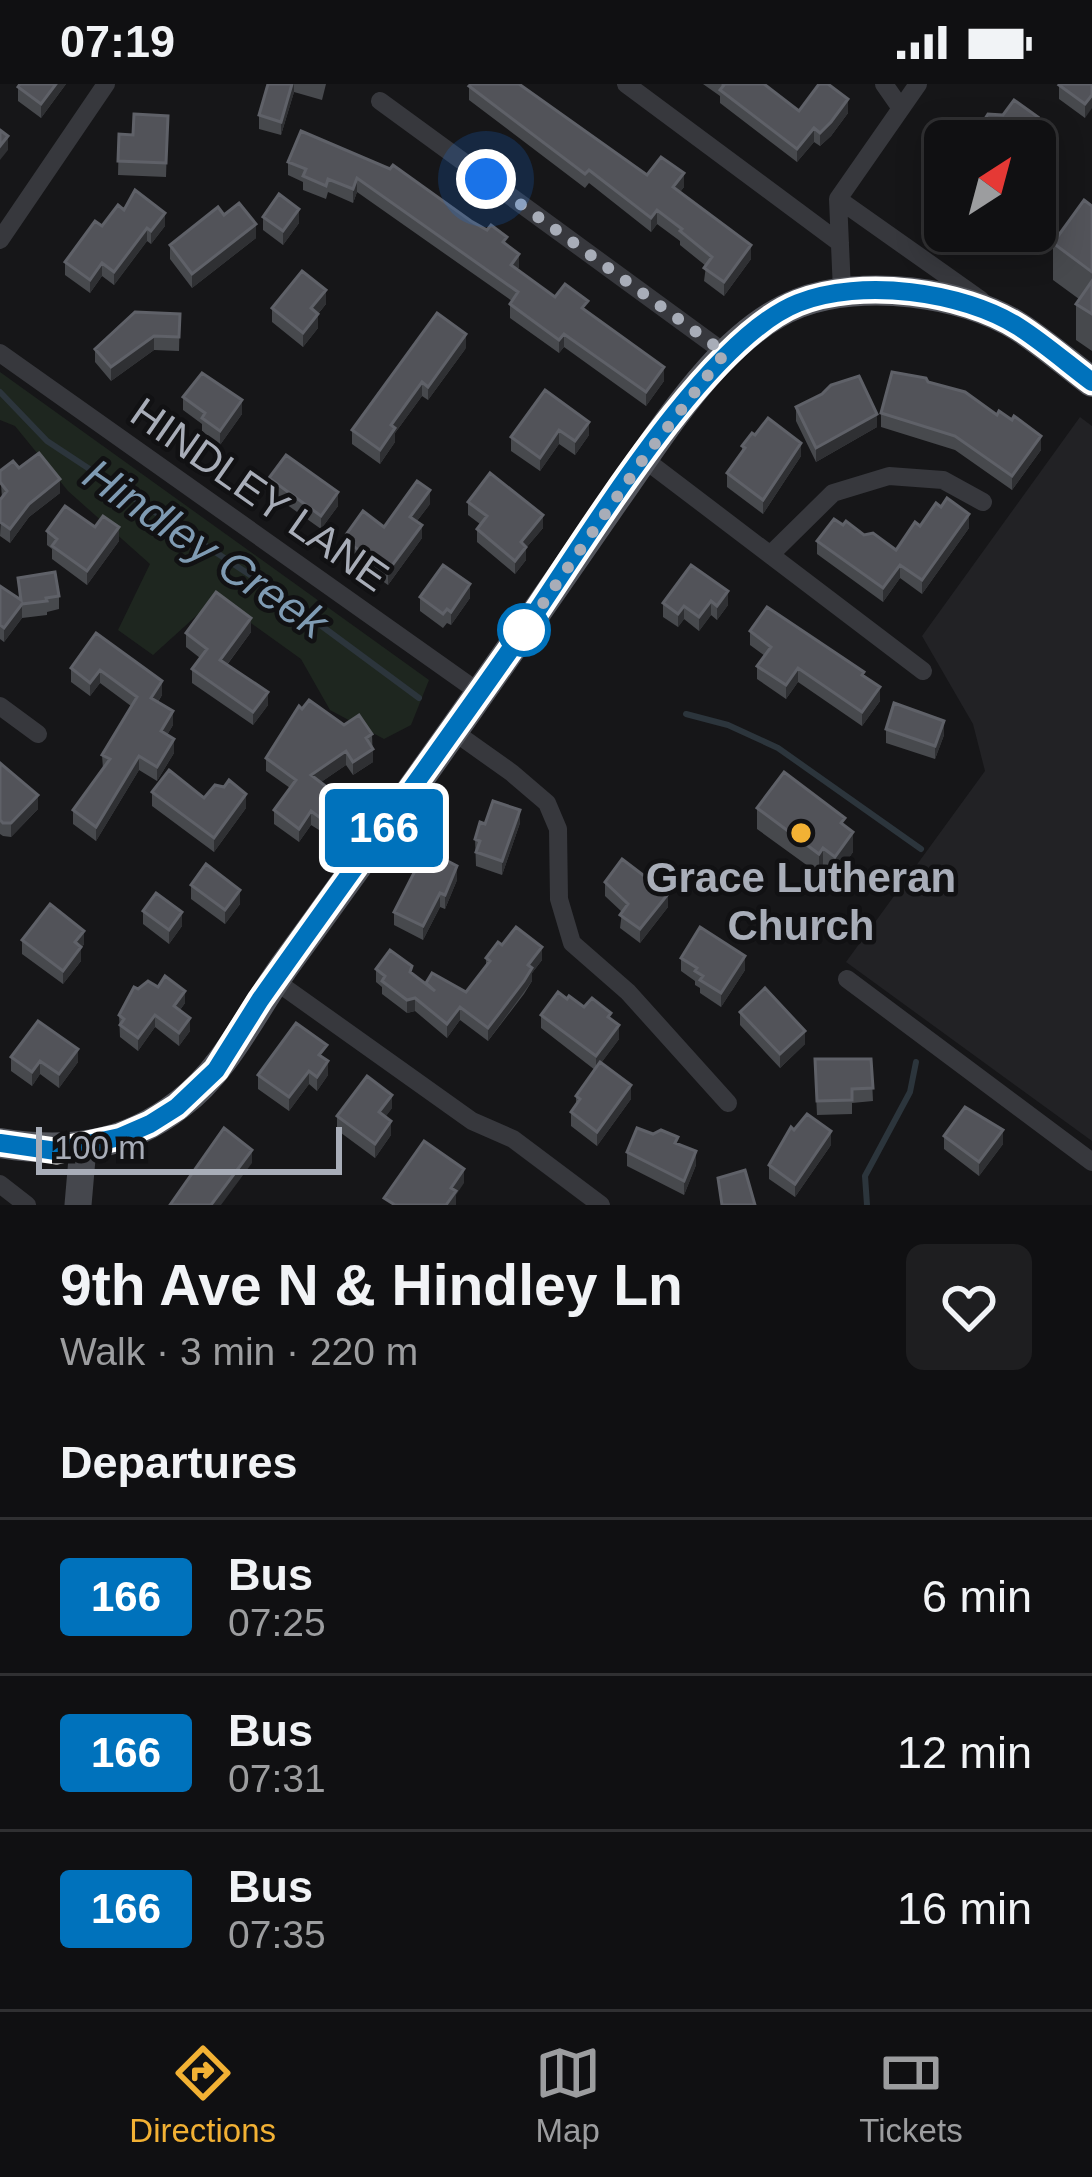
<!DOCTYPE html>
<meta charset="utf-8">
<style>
:root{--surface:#101012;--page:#1e1e20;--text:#f1f3f6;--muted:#9c9d9f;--line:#303032;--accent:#f2b134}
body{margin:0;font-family:Arial,sans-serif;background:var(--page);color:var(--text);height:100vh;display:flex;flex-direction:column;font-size:45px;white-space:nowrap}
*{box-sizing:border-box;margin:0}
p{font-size:39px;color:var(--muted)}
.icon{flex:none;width:66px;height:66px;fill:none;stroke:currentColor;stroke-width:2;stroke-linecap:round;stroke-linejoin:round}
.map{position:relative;height:1121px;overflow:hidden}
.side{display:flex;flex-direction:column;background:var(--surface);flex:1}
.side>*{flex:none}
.badge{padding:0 24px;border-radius:9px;font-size:42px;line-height:78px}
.needle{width:78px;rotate:36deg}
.controls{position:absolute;left:924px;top:36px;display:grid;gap:24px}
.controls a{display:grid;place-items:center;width:132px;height:132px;border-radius:18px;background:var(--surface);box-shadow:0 6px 30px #0003,0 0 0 3px var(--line);font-size:60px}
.scale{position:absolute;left:36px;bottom:30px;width:306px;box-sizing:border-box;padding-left:12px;border:6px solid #a8adb8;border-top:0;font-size:33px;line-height:42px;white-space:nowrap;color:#a8adb8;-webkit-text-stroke:9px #111113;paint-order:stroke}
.you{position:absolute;width:60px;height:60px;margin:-30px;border:9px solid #fff;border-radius:50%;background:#1a73e8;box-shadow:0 0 0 18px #1a73e833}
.map>.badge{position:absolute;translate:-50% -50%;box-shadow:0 0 0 6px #fff}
h2{padding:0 60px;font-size:45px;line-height:108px}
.round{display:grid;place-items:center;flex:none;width:126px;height:126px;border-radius:18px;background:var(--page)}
.headline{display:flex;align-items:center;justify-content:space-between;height:204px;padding:0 60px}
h1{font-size:57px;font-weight:600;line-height:90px}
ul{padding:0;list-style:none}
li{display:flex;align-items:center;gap:36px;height:156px;padding:0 60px;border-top:3px solid var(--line)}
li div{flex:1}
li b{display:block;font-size:45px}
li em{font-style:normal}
li .badge{min-width:132px;font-weight:700;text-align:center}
.status{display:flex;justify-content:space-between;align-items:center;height:84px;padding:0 60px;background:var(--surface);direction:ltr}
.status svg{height:33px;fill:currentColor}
.menu{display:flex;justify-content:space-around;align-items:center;height:168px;border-top:3px solid var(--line);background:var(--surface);font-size:33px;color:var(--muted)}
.menu a{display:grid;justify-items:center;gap:6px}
.menu .selected{color:var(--accent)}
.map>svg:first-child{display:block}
</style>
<div class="status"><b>07:19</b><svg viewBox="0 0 49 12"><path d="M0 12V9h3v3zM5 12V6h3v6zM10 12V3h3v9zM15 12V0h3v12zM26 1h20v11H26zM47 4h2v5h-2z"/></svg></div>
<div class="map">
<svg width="1092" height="1121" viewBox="0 0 1092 1121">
<rect width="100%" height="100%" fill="#161618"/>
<!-- built -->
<path fill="#222225" d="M1080,333L1092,342V1057L846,878L985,687L973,640L922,552Z"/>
<!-- green -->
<path fill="#1e261f" d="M0,288L429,596L411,641L384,655L330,626L301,575L216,514L153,571L118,546L150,480L68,407L15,342L0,336Z"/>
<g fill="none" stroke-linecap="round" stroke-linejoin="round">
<!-- stream -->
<path stroke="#2c353c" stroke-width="6" d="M0,308L47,357L273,506L419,614
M686,630L728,641L778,664L921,765
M867,1121L865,1092L910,1008L916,978"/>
<!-- street -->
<path stroke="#37383d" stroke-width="18" d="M626,0L840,159
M884,0L900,23
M380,17L725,269
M838,115L981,216
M0,156L106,0
M842,207L838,115L918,0
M0,269L480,609
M644,375L923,587
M770,471L833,409L889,392L943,396L983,418
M0,622L38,650
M453,647L512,689L547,719L558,745L559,815L572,859L628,908L728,1019
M847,895L1092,1078
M274,896L472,1037L513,1055L601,1121
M0,1100L27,1121"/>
<!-- secondary -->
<path stroke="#45474d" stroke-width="27" d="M78,1121L83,1063"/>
<!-- primary -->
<path stroke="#53555c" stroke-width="30" d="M0,1059C67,1070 125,1063 180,1020C228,984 254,923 289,876C400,724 508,570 615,415C662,349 721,249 799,219C862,195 963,207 1019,243C1044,259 1068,280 1092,298"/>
</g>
<!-- wall -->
<path fill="#47494d" d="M66,0L41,34L18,17V3Z
M268,0H326L322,16L294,8L281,51L259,45V31Z
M703,0H764L799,27L848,29L831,52L820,62L814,58L797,78L720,19V12Z
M1092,0L1085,34L1059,15V1Z
M469,2L647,91L684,103L680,108L751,175L724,212L704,197L706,182L680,161V157L657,140L651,148L589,99L585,104L469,16Z
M168,32L166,93L118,91L119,50L133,51Z
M301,47L471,137L507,160L519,183L517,186L555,213L588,229L664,297L646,322L564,263L559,269L510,234V220L512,217L357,108L353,119L328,108L326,115L303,106V98L288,91V78Z
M1092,122V267L1076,256V220L1079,215L1053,196V159Z
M124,126L165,142L151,160L147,157L114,201L102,192L90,209L65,191V178Z
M224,131L256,154L192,204L170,175V161Z
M263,133L299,139L283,161L263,146Z
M326,220L318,230V244L303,263L272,238V224Z
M180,230L179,267L154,266L111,297L95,278V265Z
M466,264L428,316L422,312L395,349V358L380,380L352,360V346Z
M928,298L1041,366L1012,406L955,366L881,343V329Z
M545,306L589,351L575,371L559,360L540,387L511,367V353Z
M822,310L877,343L816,378L796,337V323Z
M183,313L242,330L220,361L202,347V340L183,326Z
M742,362L801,372L763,430L727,403V389L742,368Z
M19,384L60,409L29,433L10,459L0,452L2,414L0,387Z
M269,394L338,422L321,445L269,408Z
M468,418L543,444L526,464V476L515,490L477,458V445L480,440L468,431Z
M430,420L417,437L422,454L388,501L343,469V455L384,443Z
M843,441L896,466L920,442L969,444L922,510L900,494L883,518L817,470V457Z
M95,443L119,457L87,501L52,475V465L47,461V447Z
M691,481L728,521L717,536L711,531L699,547L684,535L678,543L663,533V519Z
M18,494L59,512V525L47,528V531L22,534L4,558L0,555V502L19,515Z
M420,513L470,514L451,541L447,539L443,544L420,527Z
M750,547L864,592L880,617L862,642L798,598L786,615L757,595V582L765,572L750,561Z
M251,548L227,581L268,621L253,641L192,599V585L200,574L186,563V549Z
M96,549L162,611L158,618L173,641L167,651L174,669L157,697L139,686L96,757L73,740V726L103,685L102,671L131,622L100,599L90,612L71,598V584Z
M344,641L372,650L373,678L353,691L346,681L321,698L336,724L319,746L311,741L299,758L274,740V726L290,704L266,687V674Z
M886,645L944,651L935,675L886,659Z
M0,679L38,725L11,753L3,752L0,750Z
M152,708L204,714L246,724L214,768L152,722Z
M757,724L853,768L835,793L823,784L819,790L757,745Z
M520,739L502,791L476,782L475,755L485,740Z
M457,796L445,825L440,823L423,856L394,841V828Z
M605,798L668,823L640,859L620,844L622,828L605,812Z
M191,801L240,820L225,840L191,815Z
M143,827L182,842L169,860L143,840Z
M22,856L84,860L81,865V877L63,900L22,870Z
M502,861L542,876L532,889V897L524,910L488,957L460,936L447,954L415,927L407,929L382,910V903L376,898V885L412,890L426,901L466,908L486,882V874Z
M681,874L745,886L721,923L700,909V904L695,901V897L681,887Z
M138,905L185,919L180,926L190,947L179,962L155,943L138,967L120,953L119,931Z
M567,915L611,935L619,955L601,979L631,1015L597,1062L571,1042V1028L576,1021V1012L595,986L541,944V931Z
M740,928L805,960L780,984L740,941Z
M11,973L78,978L59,1004L40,990L32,1002L11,987Z
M871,975L873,1017L852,1019V1030L817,1031L815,988Z
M326,976L328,991L317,1007L309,1000L289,1027L258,1005V991Z
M392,1024L385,1033L391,1051L375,1074L337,1046V1032Z
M944,1052L1003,1060L979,1092L944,1065Z
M678,1060L696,1081L684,1111L627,1082V1068Z
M831,1061L795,1113L769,1095V1081Z"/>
<!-- shaded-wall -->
<path fill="#2f3033" d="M56,0H66L41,34V20Z
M292,0H294V8L281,51V38Z
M1092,11V24L1085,34V20Z
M848,15V29L831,52L820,62V49Z
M1038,33V47L1030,57H1021Z
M814,44V58L797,78V65Z
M8,52V66L0,76V62Z
M684,89V103L673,117V103Z
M357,94V108L353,119V105Z
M299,125V139L283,161V147Z
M657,126V140L651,148V134Z
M165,129V142L151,160V147Z
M256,140V154L192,204V190Z
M147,144V157L114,201V188Z
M751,161V175L724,212V198Z
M519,170V183L511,195V181Z
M102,179V192L90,209V196Z
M326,206V220L311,238V224Z
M318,230V244L303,263V249Z
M466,250V264L428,316V303Z
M564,250V263L559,269V256Z
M154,252V266L111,297V283Z
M664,283V297L646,322V308Z
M422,298V312L395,349V358L380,380V366L391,341Z
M242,316V330L220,361V347Z
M877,330V343L816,378V364Z
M589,338V351L575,371V357Z
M559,346V360L540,387V374Z
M1041,352V366L1012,406V392Z
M801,359V372L763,430V416Z
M60,395V409L29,433L10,459V445L29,420Z
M430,406V420L410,446V433Z
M338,408V422L321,445V432Z
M969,430V444L922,510V496Z
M543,431V444L526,464V476L515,490V477L521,458Z
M422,441V454L388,501V487Z
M119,443V457L87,501V487Z
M900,481V494L883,518V504Z
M470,500V514L451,541V528Z
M728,507V521L717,536V522Z
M711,517V531L699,547V533Z
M22,520V534L4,558V544Z
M684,522V535L678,543V530Z
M251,534V548L220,590V576Z
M798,584V598L786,615V601Z
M100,586V599L90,612V599Z
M162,597V611L151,628V614Z
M880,603V617L862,642V628Z
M268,608V621L253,641V628Z
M173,627V641L161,661V647Z
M944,637V651L935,675V662Z
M174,655V669L157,697V683Z
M373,665V678L353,691V678Z
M346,667V681L311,705V691Z
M139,672V686L96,757V743Z
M246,710V724L214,768V754Z
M336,710V724L319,746V733Z
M38,711V725L11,753V739Z
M520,726V739L502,791V777Z
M311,727V741L299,758V745Z
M853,748V768L835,793V773Z
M823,764V784L819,790V770Z
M457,782V796L445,825V811Z
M240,806V820L225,840V826Z
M440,809V823L423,856V842Z
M668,810V823L640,859V845Z
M182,828V842L169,860V846Z
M84,847V860L81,865V877L63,900V887L75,858Z
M542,863V876L532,889V897L488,957V944Z
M745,872V886L721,923V909Z
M185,907V919L174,934V922Z
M415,914V927L407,929V916Z
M460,923V936L447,954V940Z
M155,931V943L138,967V954Z
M190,934V947L179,962V949Z
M619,941V955L596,986V972Z
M805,947V960L780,984V970Z
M78,965V978L59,1004V990Z
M40,977V990L32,1002V988Z
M328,977V991L317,1007V993Z
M309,987V1000L289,1027V1013Z
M631,1001V1015L597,1062V1048Z
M392,1011V1024L379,1042V1028Z
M391,1037V1051L375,1074V1060Z
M1003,1046V1060L979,1092V1078Z
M831,1047V1061L795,1113V1100Z
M252,1066V1079L221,1121H211Z
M696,1067V1081L684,1111V1097Z
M464,1085V1099L456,1111V1121H446L451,1104Z"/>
<!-- building -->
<path fill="#525359" stroke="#5f6168" stroke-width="3" d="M20,0H56L41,20L18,3Z
M268,0H292L281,38L259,31Z
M471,0H519L647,91L661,73L684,89L673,103L751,161L724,198L704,184L712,173L680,147L682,145L657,126L651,134L589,86L585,90L469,2Z
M722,0H764L799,27L819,0H828L848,15L831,38L820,49L814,44L797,65L720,6L724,1Z
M1060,0H1092V11L1085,20L1059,1Z
M1014,16L1038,33L1021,57H981L974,52L988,30L1003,31Z
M134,30L168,32L166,79L118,77L119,50L133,51Z
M0,46L8,52L0,62Z
M301,47L390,85L393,81L471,137L487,146L491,141L507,153L503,158L519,170L511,181L555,213L565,200L588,217L582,224L664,283L646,308L564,250L559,256L510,220L518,208L357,94L353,105L328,95L326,102L303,92L306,85L288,78Z
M135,106L165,129L151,147L147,144L114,188L102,179L90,196L65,178L95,137L102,142L118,121L124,126Z
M279,110L299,125L283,147L263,133Z
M1084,116L1092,122V188L1053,159Z
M239,119L256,140L192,190L170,161L218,123L224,131Z
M302,187L326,206L311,224L318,230L303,249L272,224Z
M1092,197V230L1076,220Z
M135,228L180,230L179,253L154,252L111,283L95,265Z
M437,229L466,250L428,303L422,298L391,341L395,344L380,366L352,346Z
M892,288L926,294L928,298L965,308L997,331L999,327L1012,336L1014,332L1041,352L1012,392L955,352L881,329Z
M202,289L242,316L220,347L202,334L205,329L183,313Z
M859,292L877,330L816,364L796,323L822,310L831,301Z
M545,306L589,338L575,357L559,346L540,374L511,353Z
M768,334L801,359L763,416L727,389L745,364L742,362L752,349L755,351Z
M39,369L60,395L29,420L10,445L0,438V416L7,407L0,398V387L13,377L19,384Z
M286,371L338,408L321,432L269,394Z
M490,389L543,431L521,458L526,463L515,477L477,445L487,432L468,418Z
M417,397L430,406L410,433L422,441L388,487L343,455L363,427L384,443Z
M947,414L969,430L922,496L900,481L883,504L817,457L834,435L843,441L846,437L864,451L873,449L896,466L915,438L920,442L936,419L941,423Z
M65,422L95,443L103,432L119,443L87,487L52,462L57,455L47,447Z
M443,481L470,500L451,528L447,525L443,530L420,513Z
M691,481L728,507L717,522L711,517L699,533L684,522L678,530L663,519Z
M55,488L59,512L46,514L47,517L22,520L4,544L0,541V502L21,516L18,494Z
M216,508L251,534L220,576L268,608L253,628L192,585L207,565L186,549Z
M767,523L864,588L862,591L880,603L862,628L798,584L786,601L757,582L771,563L750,547Z
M96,549L162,597L151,614L173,627L161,647L174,655L157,683L139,672L96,743L73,726L110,675L102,671L137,613L100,586L90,599L71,584Z
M309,616L344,641L359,631L372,650L366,654L373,665L353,678L346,667L311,691L336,710L319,733L311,727L299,745L274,726L296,696L266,674L299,622L302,625Z
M894,619L944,637L935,662L886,645Z
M0,679L38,711L11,739H3L0,736Z
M169,686L204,714L215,701L224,703L229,696L246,710L214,754L152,708Z
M784,688L845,734L841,739L853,748L835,773L823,764L819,770L757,724Z
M493,717L520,726L502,777L476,768L480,757L475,755L480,738L485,740Z
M438,772L457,782L445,811L440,809L423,842L394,828L420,777L432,783Z
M622,775L668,810L640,845L620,831L628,820L605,798Z
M206,780L240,806L225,826L191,801Z
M156,809L182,828L169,846L143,827Z
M50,820L84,847L75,858L81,863L63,887L22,856Z
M516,843L542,863L528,881L532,884L524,897L488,944L460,923L447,940L415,914L407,916L382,897L385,892L376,885L390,866L412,882L410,888L435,907L426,899L432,889L466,908L490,877L486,874L498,858L502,861Z
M700,843L745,872L721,909L700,896L703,892L695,887L697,884L681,874Z
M165,892L185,907L174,922L190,934L179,949L155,931L138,954L120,941L124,935L119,931L134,903L138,905L148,897L158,903Z
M765,904L805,947L780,970L740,928Z
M558,908L567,915L569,912L584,923L592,914L611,929L608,933L619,941L596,972L541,931Z
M38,937L78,965L59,990L40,977L32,988L11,973Z
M296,939L327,961L319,971L328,977L317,993L309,987L289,1013L258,991Z
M815,975H871L873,1004L852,1005V1016L817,1017Z
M600,978L631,1001L597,1048L571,1028L580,1015L576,1012Z
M367,992L392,1011L379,1028L391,1037L375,1060L337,1032Z
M965,1023L1003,1046L979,1078L944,1052Z
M807,1030L831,1047L795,1100L769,1081L791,1043L794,1046Z
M224,1044L252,1066L211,1121H170Z
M637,1044L653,1050L661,1046L678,1053L675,1059L696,1067L684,1097L627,1068Z
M424,1057L464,1085L451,1104L456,1107L446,1121H395L384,1114Z
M745,1086L755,1121H722L718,1094Z"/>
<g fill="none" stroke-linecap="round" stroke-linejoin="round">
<!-- line casing -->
<g stroke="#fff" stroke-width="27">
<path id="line" d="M0,1059L56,1067L120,1053L150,1040L177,1023L216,986L260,916C345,796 431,679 515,559C578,470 702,257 798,219C861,194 962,207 1019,243C1044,259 1068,280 1092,298"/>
</g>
<!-- line -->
<use href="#line" stroke="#0072bc" stroke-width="18"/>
<!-- walk -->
<path stroke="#a8adb8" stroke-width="12" stroke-dasharray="0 21.6" d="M486,95L725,269L644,374L519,554L524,546"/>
</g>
<!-- markers -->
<circle fill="#fff" stroke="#0072bc" stroke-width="6" cx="524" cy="546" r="24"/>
<circle fill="#f2b134" stroke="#111113" stroke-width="4.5" cx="801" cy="749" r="12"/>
<g text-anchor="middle" stroke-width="9" stroke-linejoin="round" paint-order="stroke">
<!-- street labels -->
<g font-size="42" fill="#a8adb8" stroke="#111113">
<text transform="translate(260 410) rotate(35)" y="15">HINDLEY LANE</text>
</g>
<!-- poi labels -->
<g font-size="42" font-weight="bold" fill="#a8adb8" stroke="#111113">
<text x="801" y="808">Grace Lutheran<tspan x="801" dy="48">Church</tspan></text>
</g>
<!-- water labels -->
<g font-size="45" font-style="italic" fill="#7f9bb3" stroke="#111113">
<text transform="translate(206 464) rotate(34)" y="16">Hindley Creek</text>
</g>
</g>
</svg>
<div class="controls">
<a><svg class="needle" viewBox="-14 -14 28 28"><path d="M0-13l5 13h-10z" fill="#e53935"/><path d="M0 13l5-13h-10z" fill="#9c9d9f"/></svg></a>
</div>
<div class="scale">100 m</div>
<div class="you" style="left:486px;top:95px"></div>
<b class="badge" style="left:384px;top:744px;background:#0072bc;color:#fff">166</b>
</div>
<section class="side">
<div class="headline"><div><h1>9th Ave N &amp; Hindley Ln</h1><p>Walk · 3 min · 220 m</p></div><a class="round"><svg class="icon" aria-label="heart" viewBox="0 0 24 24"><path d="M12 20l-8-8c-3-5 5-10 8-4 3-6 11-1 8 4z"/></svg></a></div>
<h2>Departures</h2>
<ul>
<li><span class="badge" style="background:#0072bc;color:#fff">166</span><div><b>Bus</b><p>07:25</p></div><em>6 min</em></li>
<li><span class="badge" style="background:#0072bc;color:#fff">166</span><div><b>Bus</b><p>07:31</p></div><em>12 min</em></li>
<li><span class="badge" style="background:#0072bc;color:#fff">166</span><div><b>Bus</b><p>07:35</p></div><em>16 min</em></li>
</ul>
</section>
<nav class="menu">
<a class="selected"><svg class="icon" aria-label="directions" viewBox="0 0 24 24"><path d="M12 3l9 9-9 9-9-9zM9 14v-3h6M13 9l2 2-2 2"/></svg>Directions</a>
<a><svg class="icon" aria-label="map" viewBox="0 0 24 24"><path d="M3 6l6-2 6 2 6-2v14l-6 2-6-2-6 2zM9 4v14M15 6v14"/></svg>Map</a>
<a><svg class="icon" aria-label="tickets" viewBox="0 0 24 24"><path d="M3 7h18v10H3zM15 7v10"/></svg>Tickets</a>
</nav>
